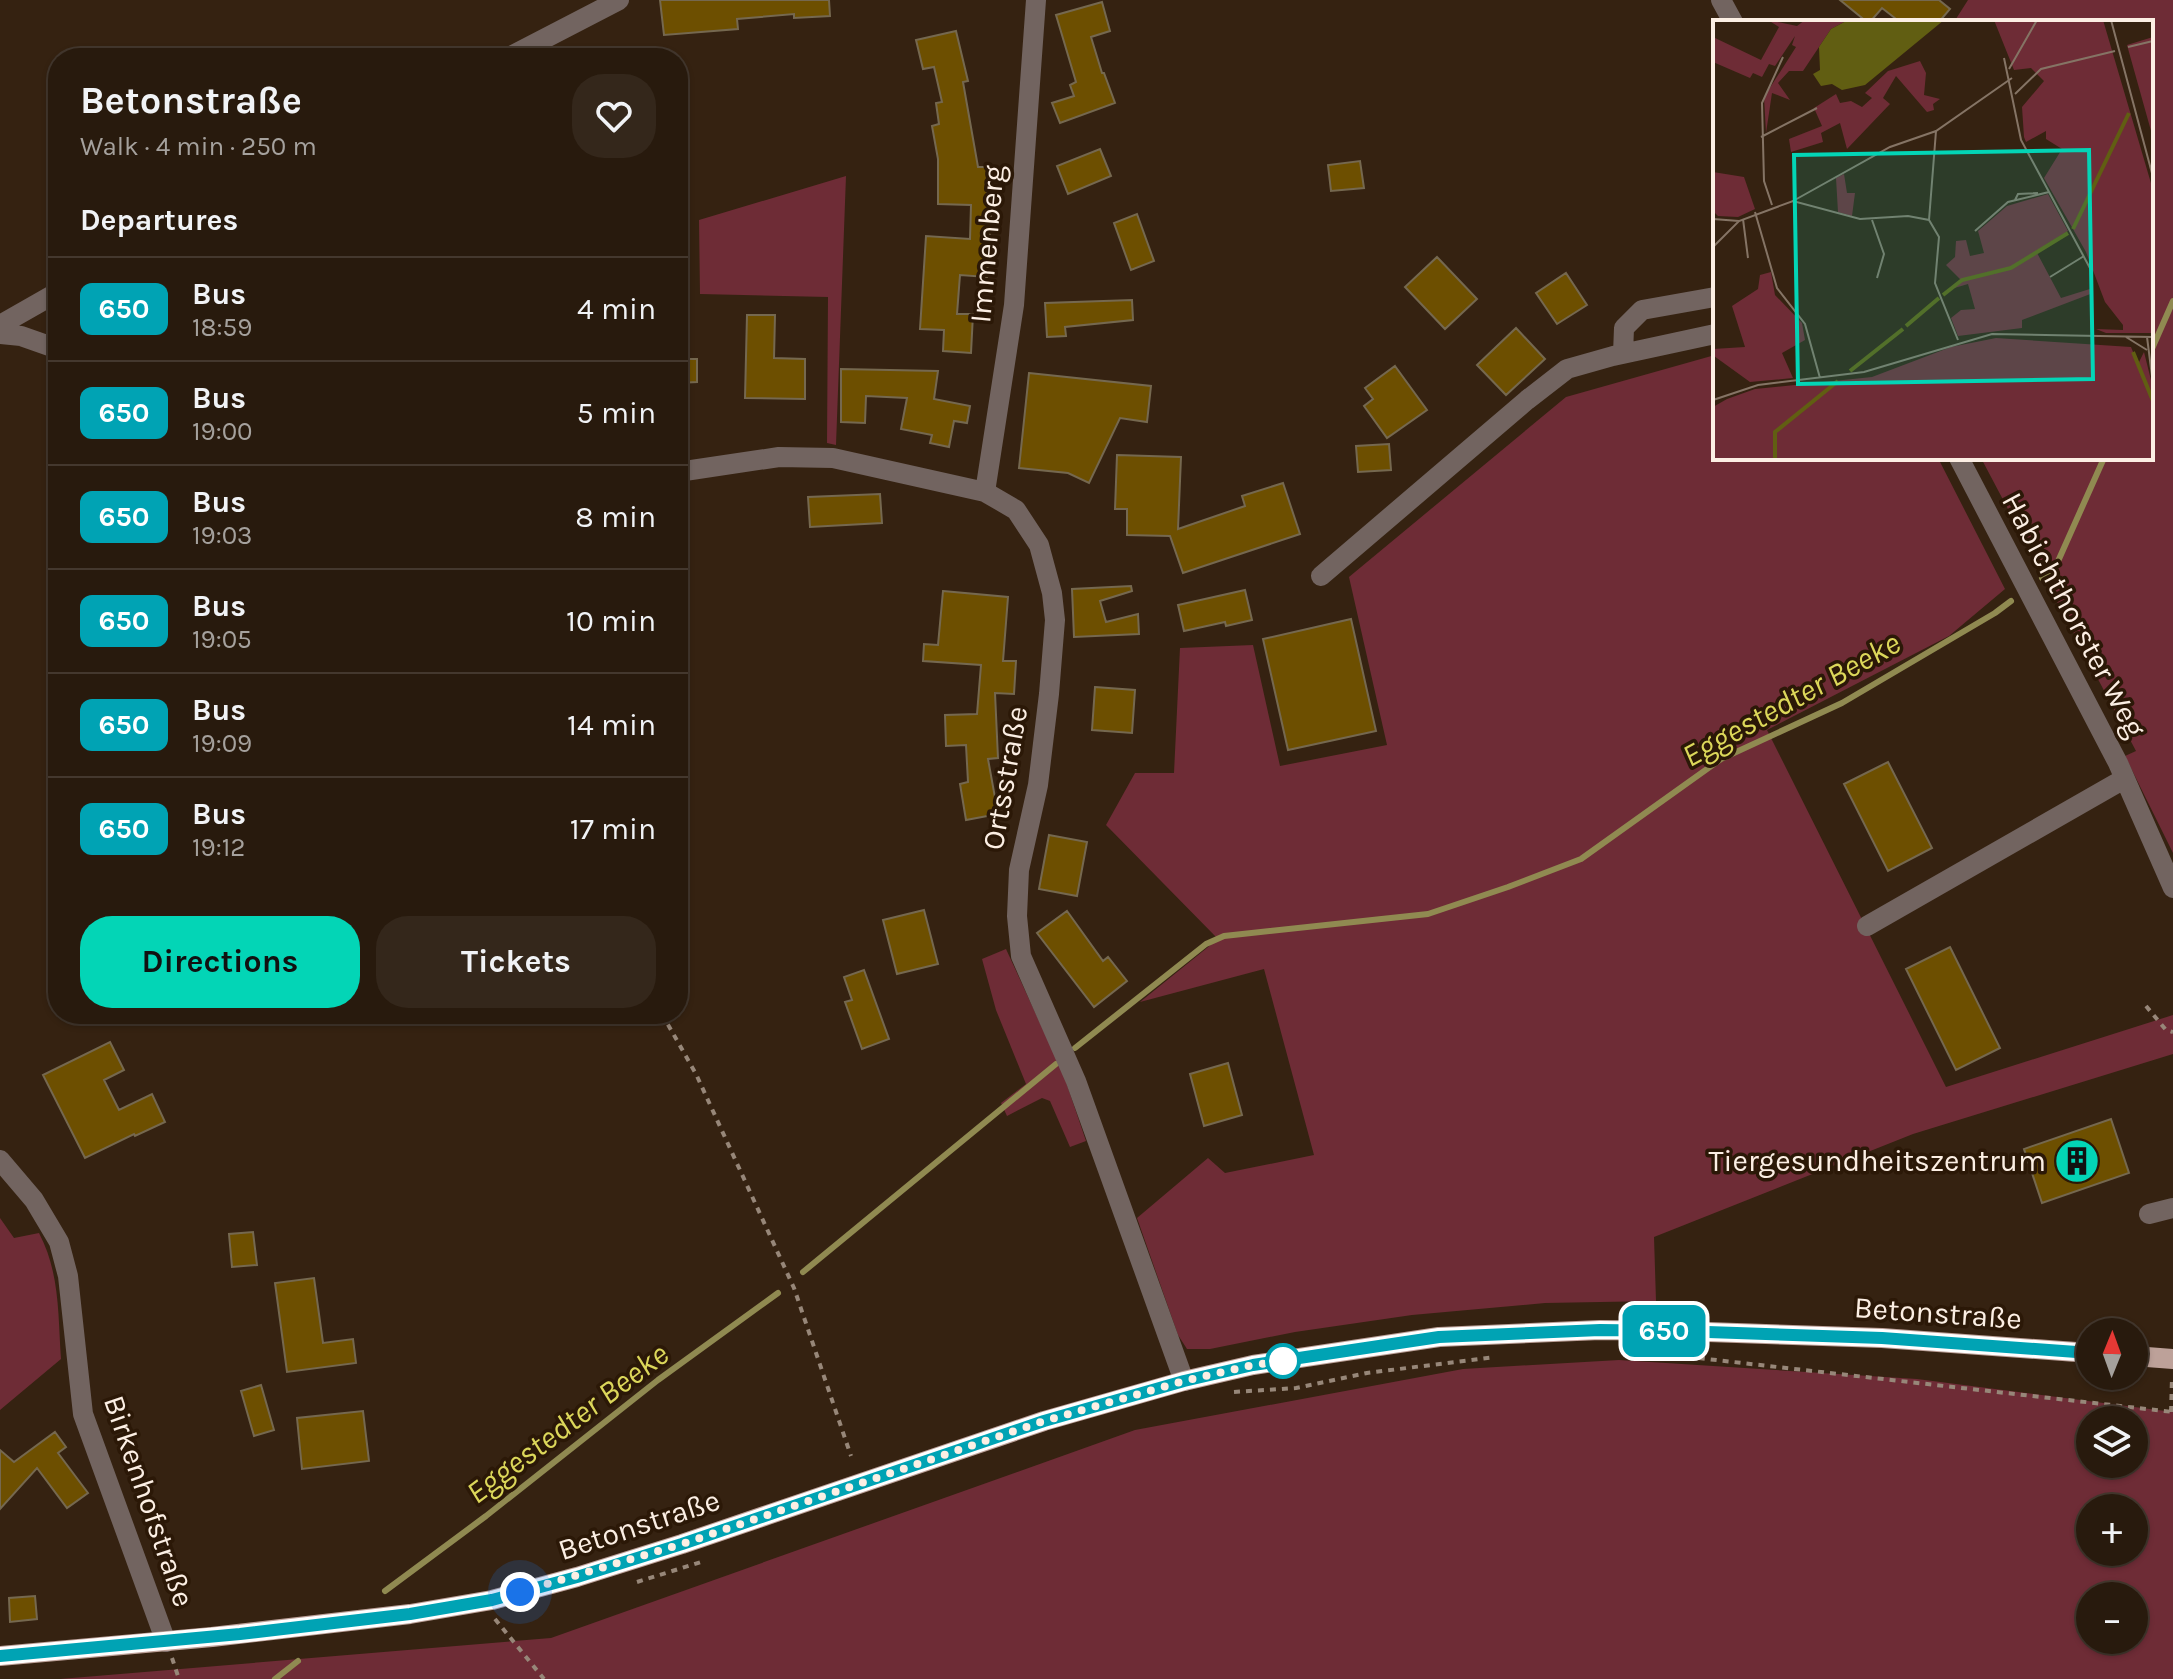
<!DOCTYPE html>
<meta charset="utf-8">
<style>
:root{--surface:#281a0d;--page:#34271b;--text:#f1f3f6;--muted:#a5a19d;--line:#44382e;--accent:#03d5b6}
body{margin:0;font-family:Karla,sans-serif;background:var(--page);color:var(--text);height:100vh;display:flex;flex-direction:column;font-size:30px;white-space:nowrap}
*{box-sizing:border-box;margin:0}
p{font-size:26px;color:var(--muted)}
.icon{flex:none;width:44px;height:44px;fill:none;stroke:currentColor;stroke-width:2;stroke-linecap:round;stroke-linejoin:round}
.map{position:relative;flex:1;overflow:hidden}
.panel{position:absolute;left:48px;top:48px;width:640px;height:976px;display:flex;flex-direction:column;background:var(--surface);border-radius:32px;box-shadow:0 2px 6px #0004,0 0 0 2px var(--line)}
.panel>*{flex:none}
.badge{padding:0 16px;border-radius:12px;font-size:28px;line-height:52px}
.needle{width:52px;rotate:1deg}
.buttons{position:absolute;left:2076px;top:1318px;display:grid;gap:16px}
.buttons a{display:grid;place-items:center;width:72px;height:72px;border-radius:50%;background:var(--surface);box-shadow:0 2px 6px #0004,0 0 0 2px var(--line);font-size:40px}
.you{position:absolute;width:40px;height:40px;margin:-20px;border:6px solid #fff;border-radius:50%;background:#1a73e8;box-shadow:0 0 0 12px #1a73e833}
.map>.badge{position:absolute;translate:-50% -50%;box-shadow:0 0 0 4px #fff}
h2{padding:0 32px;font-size:30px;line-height:72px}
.round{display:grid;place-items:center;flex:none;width:84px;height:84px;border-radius:32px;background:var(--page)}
.headline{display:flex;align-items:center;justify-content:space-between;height:136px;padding:0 32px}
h1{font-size:38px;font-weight:700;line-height:60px}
.cta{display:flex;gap:16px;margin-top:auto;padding:16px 32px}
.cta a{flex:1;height:92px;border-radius:32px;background:var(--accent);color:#111;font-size:32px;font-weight:700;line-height:92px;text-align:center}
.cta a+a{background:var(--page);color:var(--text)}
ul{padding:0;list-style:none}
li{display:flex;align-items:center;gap:24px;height:104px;padding:0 32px;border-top:2px solid var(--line)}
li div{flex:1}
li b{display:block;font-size:30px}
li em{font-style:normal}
li .badge{min-width:88px;font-weight:700;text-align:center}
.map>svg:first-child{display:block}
</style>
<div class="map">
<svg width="2173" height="1679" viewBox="0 0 2173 1679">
<rect width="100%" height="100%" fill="#352211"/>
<!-- green -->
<path fill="#6e2c36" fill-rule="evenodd" d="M1968,0H2173V853L2125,756L2136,751L1981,458H2151V22H1954Z
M846,176L836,445L827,443L828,297L700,294L699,220Z
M1715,355V458H1938L2005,589L1949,636L1767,730L1946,1087L2173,1015V1054L1913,1134L1654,1237L1656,1301L1545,1303L1412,1315L1295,1332L1210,1349H1187L1178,1335L1137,1218L1208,1158L1225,1173L1314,1155L1264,969L1140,1002L1218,939L1106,825L1135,773H1174L1180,648L1253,645L1280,766L1387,745L1349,577L1566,397Z
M1006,949L1063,1073L1086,1141L1070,1147L1050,1101L1042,1098L1007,1116L1001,1103L1026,1084L996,1010L982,959Z
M0,1218L14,1238L39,1233C60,1273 58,1315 61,1359L0,1410Z
M1619,1360L1917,1379L2173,1412V1679H60L551,1638L1135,1430L1463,1369ZM2134,1420V1464H2090V1420ZM2134,1508V1552H2090V1508ZM2134,1596V1640H2090V1596Z"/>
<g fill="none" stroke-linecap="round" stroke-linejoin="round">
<!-- stream -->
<path stroke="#908a51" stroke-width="6" d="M2151,351L2173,301
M2042,578L2055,568L2104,458
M1075,1048L1206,944L1224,936L1428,914L1508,887L1581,859L1721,759L1842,703L1995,613L2011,601
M803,1272L1056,1064
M385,1591L486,1516L658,1380L778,1293
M275,1679L298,1661"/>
</g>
<!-- building -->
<path fill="#6d4f00" stroke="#75684f" stroke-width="2" d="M660,0H829L830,16L794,18V14L737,19L738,29L664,35Z
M1840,0H1939L1950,9L1939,22H1900L1882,8L1870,22H1867Z
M1102,2L1110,31L1091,37L1102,73H1104L1115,103L1060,123L1052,103L1074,96L1070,85L1076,82L1056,15Z
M956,31L968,81L963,82L978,167H988L987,201H992L987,277L960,275L957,314H973L971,353L943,351L944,330L920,329L926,236L970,239L971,205L938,204V159L932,126L939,124L936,103L942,102L934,67L923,69L916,40Z
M1100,149L1111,176L1068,194L1057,166Z
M1360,161L1364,188L1331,191L1328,165Z
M1137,214L1154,261L1131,270L1114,223Z
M1437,257L1477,299L1445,329L1405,287Z
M1566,273L1587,305L1557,324L1536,293Z
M1132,300L1133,320L1065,327L1066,336L1047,337L1045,303Z
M747,315H775L774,358L805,359V399L745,398Z
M1516,328L1545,359L1506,395L1477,365Z
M678,359H697V382L678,383Z
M1395,366L1427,410L1387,438L1364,406L1373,399L1365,388Z
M841,369L938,371L934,399L970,406L967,423L954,421L949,447L930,443L932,435L901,429L907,398L866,396L865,423L841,422Z
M1029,373L1151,386L1147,422L1120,418L1089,483L1068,473L1019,468Z
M1389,444L1391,470L1358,472L1356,446Z
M1117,455L1181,457L1178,529L1245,506L1242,496L1283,483L1300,534L1183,573L1170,536L1127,535V509H1115Z
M880,494L882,523L810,527L808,497Z
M1131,586L1132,591L1100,601L1106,622L1138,614L1139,634L1074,637L1072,589Z
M1245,590L1252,620L1226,626L1225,622L1184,631L1178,605Z
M943,591L1008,597L1003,661H1016L1014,694L995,693L998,758L988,759L998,814L966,820L960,784L968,782L966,745L946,746L945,715L977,714L981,665L923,661L924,644L938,645Z
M1351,619L1376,731L1288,750L1263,639Z
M1095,687L1135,690L1132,733L1092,730Z
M1888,762L1932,848L1888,871L1844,784Z
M1049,835L1087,842L1077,896L1039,889Z
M924,910L938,964L897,974L883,920Z
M1067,911L1103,961L1108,957L1127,981L1094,1007L1037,933Z
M1950,947L2000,1048L1956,1070L1906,969Z
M864,970L889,1039L862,1049L845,1002L852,1000L844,977Z
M110,1042L124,1070L104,1080L119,1110L152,1094L165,1122L135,1136L134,1134L85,1158L43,1075Z
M1228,1063L1242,1115L1204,1126L1190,1074Z
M2111,1119L2129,1173L2042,1203L2024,1149Z
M253,1232L257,1265L232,1267L229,1234Z
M314,1278L323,1343L353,1339L356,1363L287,1372L275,1283Z
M261,1385L274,1430L254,1436L241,1391Z
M363,1411L369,1461L302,1469L297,1418Z
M55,1432L66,1447L58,1453L88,1493L67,1508L37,1468L0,1509V1450L14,1462Z
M35,1596L37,1619L10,1622L9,1598Z"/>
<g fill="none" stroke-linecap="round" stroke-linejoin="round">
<!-- path -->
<path stroke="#978779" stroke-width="4" stroke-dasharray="6 6" stroke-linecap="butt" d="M2146,1006L2166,1030L2173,1032
M662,1014L696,1074L794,1288L851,1456
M1663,1354L2173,1412
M1234,1392L1296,1388L1367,1373L1495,1357
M2171,1412L2172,1378
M637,1582L701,1562
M495,1619L544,1679
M172,1658L179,1679"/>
<!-- minor -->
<path stroke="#726460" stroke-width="20" d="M1721,0L1733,22
M507,58L619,0
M0,325L58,292
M0,334L21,336L58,349
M1623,354L1624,328L1642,310L1715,297
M1959,458L2118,763L2173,888
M678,472L779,457L833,458L985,492L1016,510L1039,545L1052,593L1055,620L1049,694L1038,785L1019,870L1017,916L1021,956L1076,1081L1184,1381
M985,492L1014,305L1036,0
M1321,576L1527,400L1567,369L1613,356L1715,334
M1867,926L2124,779
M0,1160L34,1200L59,1242L68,1276L83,1414L166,1642
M2149,1214L2173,1208"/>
<!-- major -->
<path stroke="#bda199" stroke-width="20" d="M2134,1356L2173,1359
M0,1656L212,1637L410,1614L492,1600L577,1577L682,1544L1044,1421L1184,1381L1253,1365L1439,1337L1600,1330L1679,1331L1882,1338L2090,1353"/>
</g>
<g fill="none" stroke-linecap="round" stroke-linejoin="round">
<!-- line casing -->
<g stroke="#fff" stroke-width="18">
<path id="line" d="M0,1656L240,1634L410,1614L492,1600L577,1577L682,1544L1044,1421L1184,1381L1253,1365L1439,1337L1600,1330L1679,1331L1882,1338L2090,1353"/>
</g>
<!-- line -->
<use href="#line" stroke="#00a3b4" stroke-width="12"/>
<!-- walk -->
<path stroke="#fcefe4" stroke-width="8" stroke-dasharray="0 14.4" d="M520,1592L682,1544L1044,1421L1184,1381L1253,1365L1283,1361"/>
</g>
<!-- icons -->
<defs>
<g id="building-disc" transform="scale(2.3)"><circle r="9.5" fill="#03d5b6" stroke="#2b1807"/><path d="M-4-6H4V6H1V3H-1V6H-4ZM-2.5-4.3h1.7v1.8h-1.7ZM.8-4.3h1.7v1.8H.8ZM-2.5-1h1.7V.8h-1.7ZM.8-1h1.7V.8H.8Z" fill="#111"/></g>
</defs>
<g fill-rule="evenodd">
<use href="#building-disc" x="2077" y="1161"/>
</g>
<!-- markers -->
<circle fill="#fff" stroke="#00a3b4" stroke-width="4" cx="1283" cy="1361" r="16"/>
<g text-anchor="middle" stroke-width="7" stroke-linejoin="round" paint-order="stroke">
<!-- street labels -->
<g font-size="30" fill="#fcefe4" stroke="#2b1807">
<text transform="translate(987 244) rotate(-85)" y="10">Immenberg</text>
<text transform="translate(2074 615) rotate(62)" y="10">Habichthorster Weg</text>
<text transform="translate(1005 778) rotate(-80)" y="10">Ortsstraße</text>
<text transform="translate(1938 1313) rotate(4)" y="10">Betonstraße</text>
<text transform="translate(149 1501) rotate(71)" y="10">Birkenhofstraße</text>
<text transform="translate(639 1525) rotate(-18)" y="10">Betonstraße</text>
</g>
<!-- poi labels -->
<g font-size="30" fill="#fcefe4" stroke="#2b1807" text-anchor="end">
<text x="2046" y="1171">Tiergesundheitszentrum</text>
</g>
<!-- water labels -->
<g font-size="32" font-style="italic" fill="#dcd75a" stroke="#2b1807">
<text transform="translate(1791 699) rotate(-29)" y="11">Eggestedter Beeke</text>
<text transform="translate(567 1423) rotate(-37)" y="11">Eggestedter Beeke</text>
</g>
</g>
<!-- overview -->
<g transform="translate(1713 20)">
<rect width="440" height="440" fill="#352211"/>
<path d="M55,0L84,6L92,0H135L118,9L90,51H76L65,63L77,80L59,73L53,113L51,77L83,27L79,25L82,16L62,46L56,44L49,57L40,53L37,58L0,42V17L48,40L66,7ZM281,0H390L440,170V313H393L383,309L410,310V305L392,282L373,232L331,158L349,129L333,119V111L313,122L311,117L309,87L331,61L318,48L301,50ZM440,17V118L414,25ZM207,41L213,53L211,75L227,79L220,84L221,90L214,92L183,56L170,78L177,84L134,129L127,103L108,113L110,122L78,132L76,119L109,106L101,88L123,74L127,83L138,81L149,87L159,78L152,73L175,51ZM0,152L31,157L42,189L25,197L5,196L0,191ZM131,154L134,173H142L139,196L125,192L123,158ZM335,174L355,211L323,231L348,278L380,268V273L309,300V308L245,316L238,298L248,290L262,289L255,264L238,269L248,260L233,245L242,237L243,221L253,220L257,236L271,233L265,211L294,186ZM58,252L62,275L89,303L92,320L69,333L80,358L37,362L1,336L0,329L32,327L19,286L45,269L47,255ZM283,318L418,327L425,344L431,332L440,368V440H0V387L14,379L42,369L159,357L238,327Z" fill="#6e2c36"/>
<path d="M135,0H231L152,65L129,70L119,64L108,66L100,54L107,50L106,27L118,9Z" fill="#615e12"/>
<path fill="none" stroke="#615e12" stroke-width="4" d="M360,209L416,93M230,275L249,260L298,248L355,213M193,306L226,278M420,332L440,381M137,351L190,309M62,440V412L125,361"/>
<path fill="none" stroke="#857465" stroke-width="2" d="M398,0L440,157M415,27L440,21M291,38L308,120L378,250L379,315M296,49L324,0M302,74L328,49L402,31M0,90V131M48,117L104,88M302,180L305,174L325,173M80,181L177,127L223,111L299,58M59,185L51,161L49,83L70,37M42,192L64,268L92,304L107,358M0,199L26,201M30,199L35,238M159,200L171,234L164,258M216,200L223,111M262,211L295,182L336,172M0,227L26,201L80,181L147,199L195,196L216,200L226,217L222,263L245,320M337,257L371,236M413,317L434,330M434,317L440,364M0,380L45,365L151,352L279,314L440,317"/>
<path fill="#03d5b6" fill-opacity="0.15" stroke="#03d5b6" stroke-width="4" d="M376,130L380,359L85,364L81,135Z"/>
<rect width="440" height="440" fill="none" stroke="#fcefe4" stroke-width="4"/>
</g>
</svg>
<div class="buttons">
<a><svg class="needle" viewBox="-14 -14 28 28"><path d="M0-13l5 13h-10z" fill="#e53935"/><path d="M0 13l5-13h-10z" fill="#a5a19d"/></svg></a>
<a><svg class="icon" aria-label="layers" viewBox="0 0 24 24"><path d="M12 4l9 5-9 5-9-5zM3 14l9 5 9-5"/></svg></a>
<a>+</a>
<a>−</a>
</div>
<div class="you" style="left:520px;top:1592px"></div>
<b class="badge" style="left:1664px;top:1331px;background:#00a3b4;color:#fff">650</b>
<section class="panel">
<div class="headline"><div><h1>Betonstraße</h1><p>Walk · 4 min · 250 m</p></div><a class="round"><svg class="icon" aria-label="heart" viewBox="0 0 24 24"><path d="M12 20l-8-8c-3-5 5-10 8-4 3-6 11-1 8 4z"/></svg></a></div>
<h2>Departures</h2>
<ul>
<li><span class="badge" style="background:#00a3b4;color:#fff">650</span><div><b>Bus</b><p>18:59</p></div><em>4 min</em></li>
<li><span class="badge" style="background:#00a3b4;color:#fff">650</span><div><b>Bus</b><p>19:00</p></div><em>5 min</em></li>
<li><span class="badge" style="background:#00a3b4;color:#fff">650</span><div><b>Bus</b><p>19:03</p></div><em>8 min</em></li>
<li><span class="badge" style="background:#00a3b4;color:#fff">650</span><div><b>Bus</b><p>19:05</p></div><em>10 min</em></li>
<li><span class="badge" style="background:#00a3b4;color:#fff">650</span><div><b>Bus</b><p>19:09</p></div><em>14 min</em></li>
<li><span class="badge" style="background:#00a3b4;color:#fff">650</span><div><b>Bus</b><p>19:12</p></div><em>17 min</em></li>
</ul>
<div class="cta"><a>Directions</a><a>Tickets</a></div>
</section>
</div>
